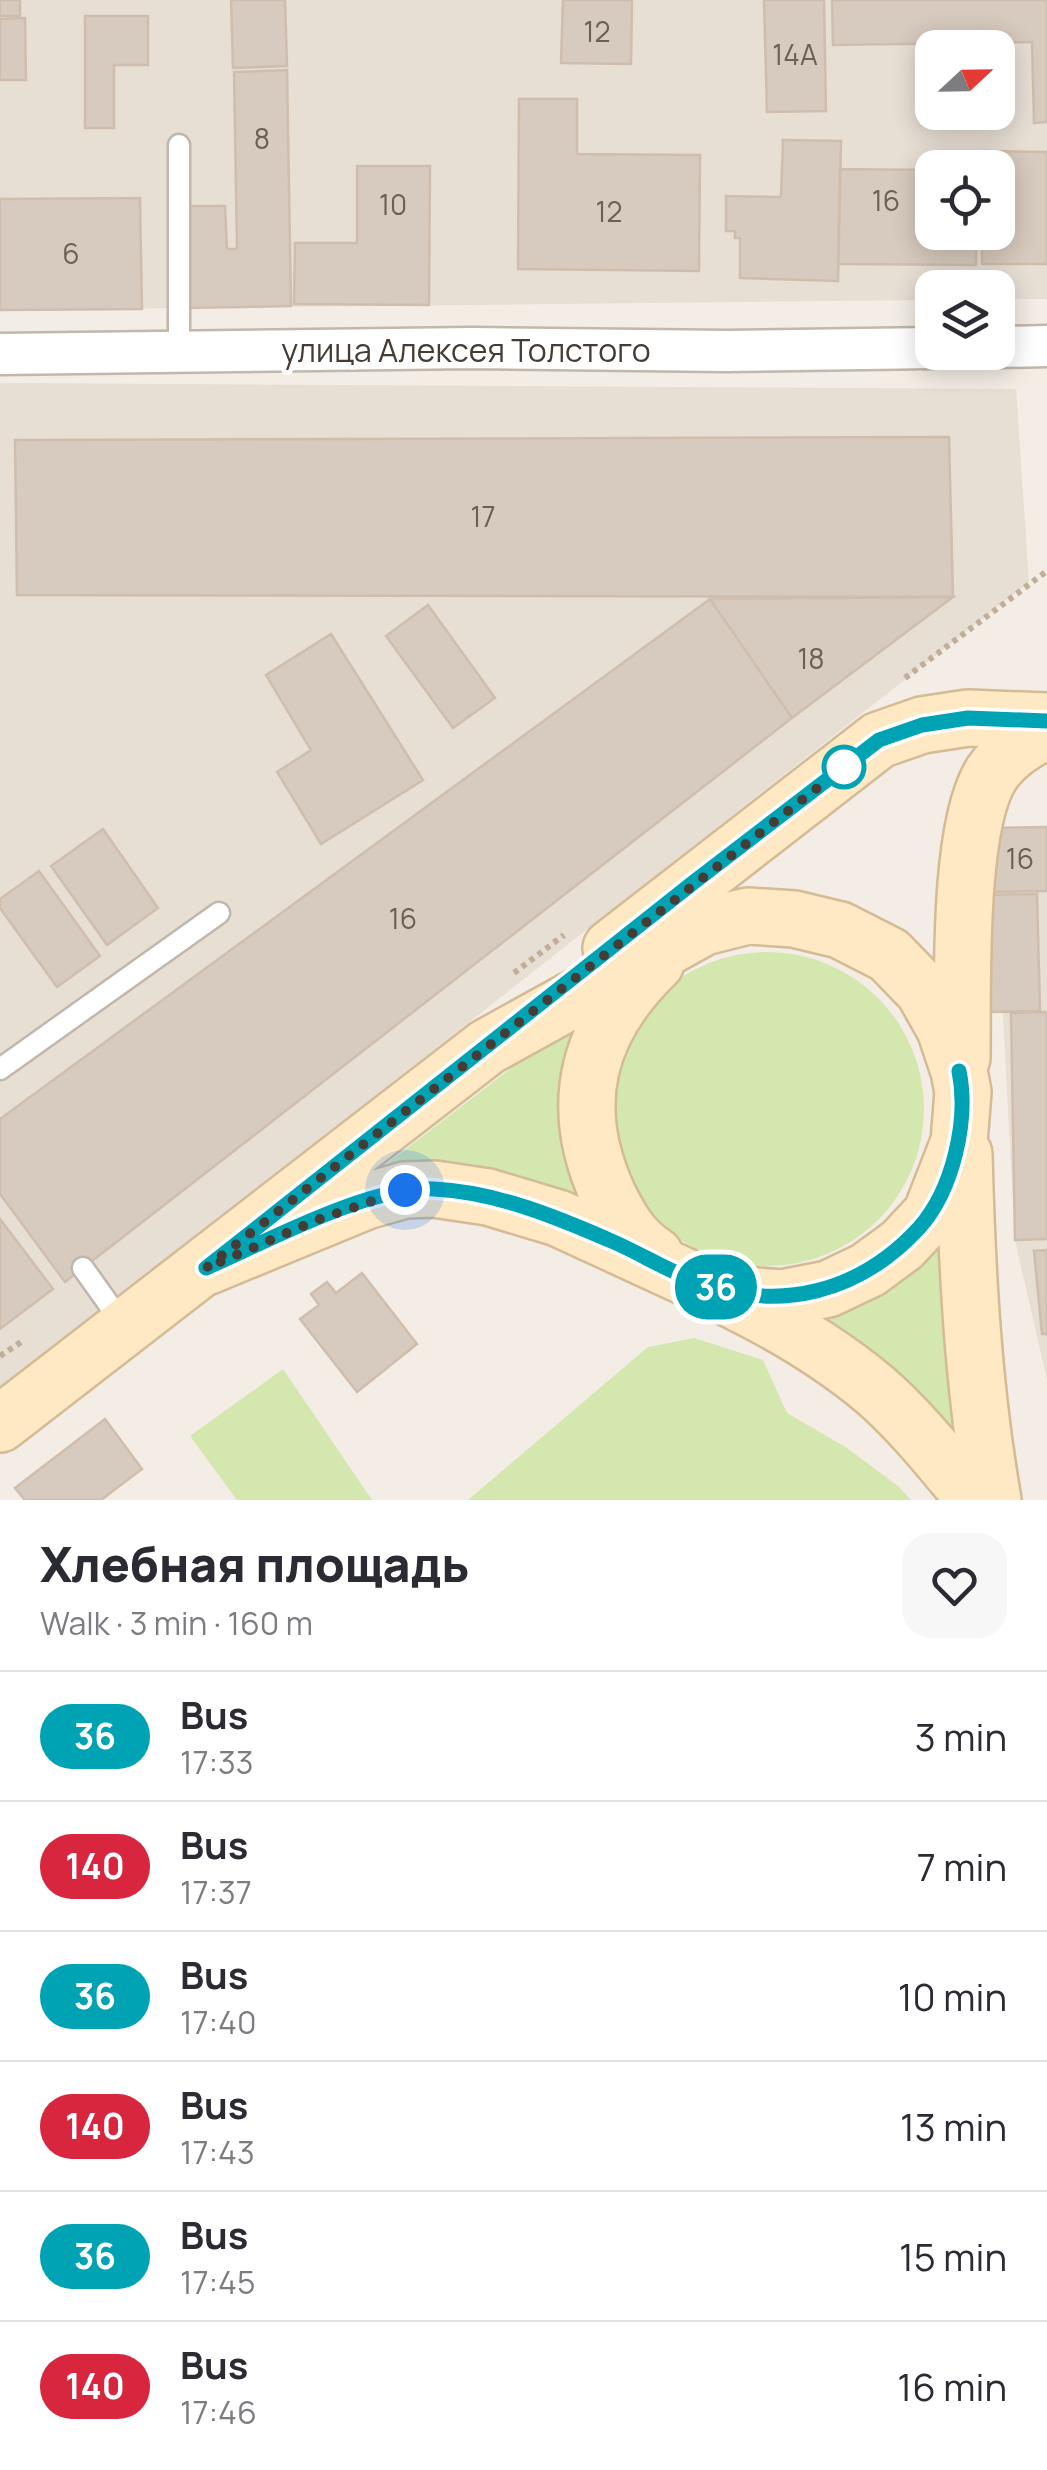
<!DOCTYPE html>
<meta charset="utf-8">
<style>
:root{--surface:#fff;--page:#f7f7f7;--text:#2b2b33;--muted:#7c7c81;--line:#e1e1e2}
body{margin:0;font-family:Manrope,sans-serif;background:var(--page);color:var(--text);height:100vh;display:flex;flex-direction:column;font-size:38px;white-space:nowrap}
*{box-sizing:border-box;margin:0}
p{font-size:32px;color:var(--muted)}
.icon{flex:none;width:55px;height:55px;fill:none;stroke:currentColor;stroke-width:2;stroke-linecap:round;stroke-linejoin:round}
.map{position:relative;height:1500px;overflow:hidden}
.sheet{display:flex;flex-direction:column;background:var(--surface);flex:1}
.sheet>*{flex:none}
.badge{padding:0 20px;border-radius:32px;font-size:35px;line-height:65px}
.needle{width:65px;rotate:68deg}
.controls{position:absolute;left:915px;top:30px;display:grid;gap:20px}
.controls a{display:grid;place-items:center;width:100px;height:100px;border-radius:20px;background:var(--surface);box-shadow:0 5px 25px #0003;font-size:50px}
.you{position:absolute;width:50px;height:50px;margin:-25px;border:8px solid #fff;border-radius:50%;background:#1a73e8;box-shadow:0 0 0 15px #1a73e833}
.map>.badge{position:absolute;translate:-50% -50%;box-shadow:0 0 0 5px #fff}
.round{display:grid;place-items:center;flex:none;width:105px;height:105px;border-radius:30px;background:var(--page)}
.headline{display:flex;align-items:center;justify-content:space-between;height:170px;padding:0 40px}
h1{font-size:48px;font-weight:800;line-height:75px}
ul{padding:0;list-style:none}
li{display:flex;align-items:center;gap:30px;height:130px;padding:0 40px;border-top:2px solid var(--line)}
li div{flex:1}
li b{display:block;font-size:38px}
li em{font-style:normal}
li .badge{min-width:110px;font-weight:700;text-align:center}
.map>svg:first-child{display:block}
</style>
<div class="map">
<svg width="1047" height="1500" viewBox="0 0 1047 1500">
<rect width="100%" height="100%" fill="#f3ede5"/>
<!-- residential -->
<path fill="#e7ded4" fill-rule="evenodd" d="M0,0H1047V299H998V288H932V300L0,310ZM932,48H998V112H932ZM932,168H998V232H932Z
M0,383L1016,389L1029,582L0,1391Z
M1047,827V1380L1015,1240L993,828Z"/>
<!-- green -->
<path fill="#d4e7ae" d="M610 1109a157 157 0 1 1 314 0a157 157 0 1 1-314 0Z
M596,1003L605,1218C554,1193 501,1162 442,1162C422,1161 400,1167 380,1169Z
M943,1232L965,1456L893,1372L837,1327L804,1307Z
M694,1338L763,1360L787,1413L847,1448L898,1486L911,1500H468L648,1347Z
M283,1369L372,1500H237L190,1436Z"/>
<!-- building -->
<path fill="#d7cabe" stroke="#cfbeae" stroke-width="2.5" d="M0,0H20V16H0Z
M231,0H285L287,66L233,68Z
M563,0H632L631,64L561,63Z
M563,0H632L631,64L561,63Z
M764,0H824L826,111L767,112Z
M832,0H1047V122L1034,123L1032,42L833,45Z
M85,16H148V65H114V128H85Z
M25,18L26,80H0V19Z
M287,70L291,306L185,308L183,206H225L227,249H237L234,72Z
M519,99H577V154L700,155L699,271L518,269Z
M519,99H577V154L700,155L699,271L518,269Z
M783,140L841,141L838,281L740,278V238H735V231H726V196L781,197Z
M982,151L1047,152V264H982V232H998V168H982Z
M357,166H430L429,305L294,304L295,243H357Z
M840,169L932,170V232H976V265L838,264Z
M140,198L142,309L0,310V199Z
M949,437L953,597L17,595L15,440Z
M953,597L792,718L710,599Z
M710,599L792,718L65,1282L0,1194V1119Z
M428,605L495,698L453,728L386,636Z
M331,634L423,780L321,844L277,772L311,750L266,675Z
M1047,827V891L994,892L993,828Z
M103,829L158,908L107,945L51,866Z
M39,871L100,956L57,987L0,908V899Z
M1037,894L1040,1011L989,1012L986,895Z
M1047,1012V1239L1015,1240L1011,1013Z
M0,1219L53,1289L0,1329Z
M1047,1250V1334H1042L1034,1251Z
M362,1273L417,1344L357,1392L300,1319L319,1305L311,1294L327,1282L336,1293Z
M105,1419L142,1469L101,1500H25L15,1488Z"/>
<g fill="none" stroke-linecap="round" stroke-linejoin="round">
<!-- service casing -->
<g stroke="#c1b7ab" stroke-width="25">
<path id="service" d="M179,352V145
M0,1069L219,913
M83,1268L125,1327"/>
</g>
<!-- minor casing -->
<g stroke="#c1b7ab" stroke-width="45">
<path id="minor" d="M998,347L1047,346
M0,354L472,348L727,351L932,348"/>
</g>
<!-- secondary casing -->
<g stroke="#d3bb95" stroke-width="60">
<path id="secondary" d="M611,948L879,740L922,725L968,718L1047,721
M962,1058C963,991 957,826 992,773C1006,753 1026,741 1047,730
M964,1154C967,1270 973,1387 993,1500
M655,1255C631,1240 620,1219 608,1195C567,1105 587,1030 656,963
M729,1298C780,1323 831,1353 875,1390C912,1422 943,1462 975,1500
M0,1424L487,1047L704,927L748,916L794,919L840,930L889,955L923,990L945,1029L959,1071L963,1092L959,1142L931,1214L902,1245L868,1270L828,1289L782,1298L756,1296L699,1283L558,1218L488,1197L434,1189L405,1190L366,1201L206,1267"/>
</g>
<!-- path -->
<path stroke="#c0ae99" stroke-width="6" stroke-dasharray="5 5" stroke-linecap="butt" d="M905,678L1047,571
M514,973L564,935
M0,1356L24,1340"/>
<!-- service -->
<use href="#service" stroke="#fff" stroke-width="20"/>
<!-- minor -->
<use href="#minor" stroke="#fff" stroke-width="40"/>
<!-- secondary -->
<use href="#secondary" stroke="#fee9c4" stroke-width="55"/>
</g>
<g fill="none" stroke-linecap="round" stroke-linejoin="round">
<!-- line casing -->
<g stroke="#fff" stroke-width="22">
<path id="line" d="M959,1071C969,1120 953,1190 919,1228C860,1292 780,1313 698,1282C670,1272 643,1255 616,1243C559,1218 497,1192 434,1189C370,1185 266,1242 206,1268L694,882L879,740L922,725L968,718L1047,721"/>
</g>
<!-- line -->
<use href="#line" stroke="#00a3b4" stroke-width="15"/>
<!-- walk -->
<path stroke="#453d35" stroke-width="10" stroke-dasharray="0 18" d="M405,1190L317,1220L206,1268L844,767"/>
</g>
<!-- markers -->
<circle fill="#fff" stroke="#00a3b4" stroke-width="5" cx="844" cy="767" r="20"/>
<g text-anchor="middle" stroke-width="9" stroke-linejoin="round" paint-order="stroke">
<!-- number labels -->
<g font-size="28" fill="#6a6057">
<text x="597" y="42">12</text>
<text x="795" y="65">14А</text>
<text x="262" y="149">8</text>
<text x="886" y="211">16</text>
<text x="393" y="215">10</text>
<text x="609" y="222">12</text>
<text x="71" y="264">6</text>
<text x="483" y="527">17</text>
<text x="811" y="669">18</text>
<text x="1020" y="869">16</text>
<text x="403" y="929">16</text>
</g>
<!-- street labels -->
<g font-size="32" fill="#453d35" stroke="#fff">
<text x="466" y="362">улица Алексея Толстого</text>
</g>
</g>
</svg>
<div class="controls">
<a><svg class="needle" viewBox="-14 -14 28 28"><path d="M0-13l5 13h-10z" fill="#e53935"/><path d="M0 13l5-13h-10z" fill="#7c7c81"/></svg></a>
<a><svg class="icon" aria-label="locate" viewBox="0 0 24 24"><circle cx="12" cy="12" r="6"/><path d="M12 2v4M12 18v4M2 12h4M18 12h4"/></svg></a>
<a><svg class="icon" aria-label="layers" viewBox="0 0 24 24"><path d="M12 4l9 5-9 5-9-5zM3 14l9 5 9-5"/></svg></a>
</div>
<div class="you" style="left:405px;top:1190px"></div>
<b class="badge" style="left:716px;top:1287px;background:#00a3b4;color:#fff">36</b>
</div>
<section class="sheet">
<div class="headline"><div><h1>Хлебная площадь</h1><p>Walk · 3 min · 160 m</p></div><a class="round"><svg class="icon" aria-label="heart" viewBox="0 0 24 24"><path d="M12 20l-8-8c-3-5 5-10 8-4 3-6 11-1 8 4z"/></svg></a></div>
<ul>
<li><span class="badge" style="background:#00a3b4;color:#fff">36</span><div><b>Bus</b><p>17:33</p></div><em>3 min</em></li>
<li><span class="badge" style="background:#d7263d;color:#fff">140</span><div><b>Bus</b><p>17:37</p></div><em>7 min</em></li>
<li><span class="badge" style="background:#00a3b4;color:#fff">36</span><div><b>Bus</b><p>17:40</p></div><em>10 min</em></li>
<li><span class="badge" style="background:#d7263d;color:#fff">140</span><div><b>Bus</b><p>17:43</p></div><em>13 min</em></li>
<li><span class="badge" style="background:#00a3b4;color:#fff">36</span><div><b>Bus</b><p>17:45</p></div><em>15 min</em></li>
<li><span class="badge" style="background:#d7263d;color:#fff">140</span><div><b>Bus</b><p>17:46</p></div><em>16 min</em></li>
</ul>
</section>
